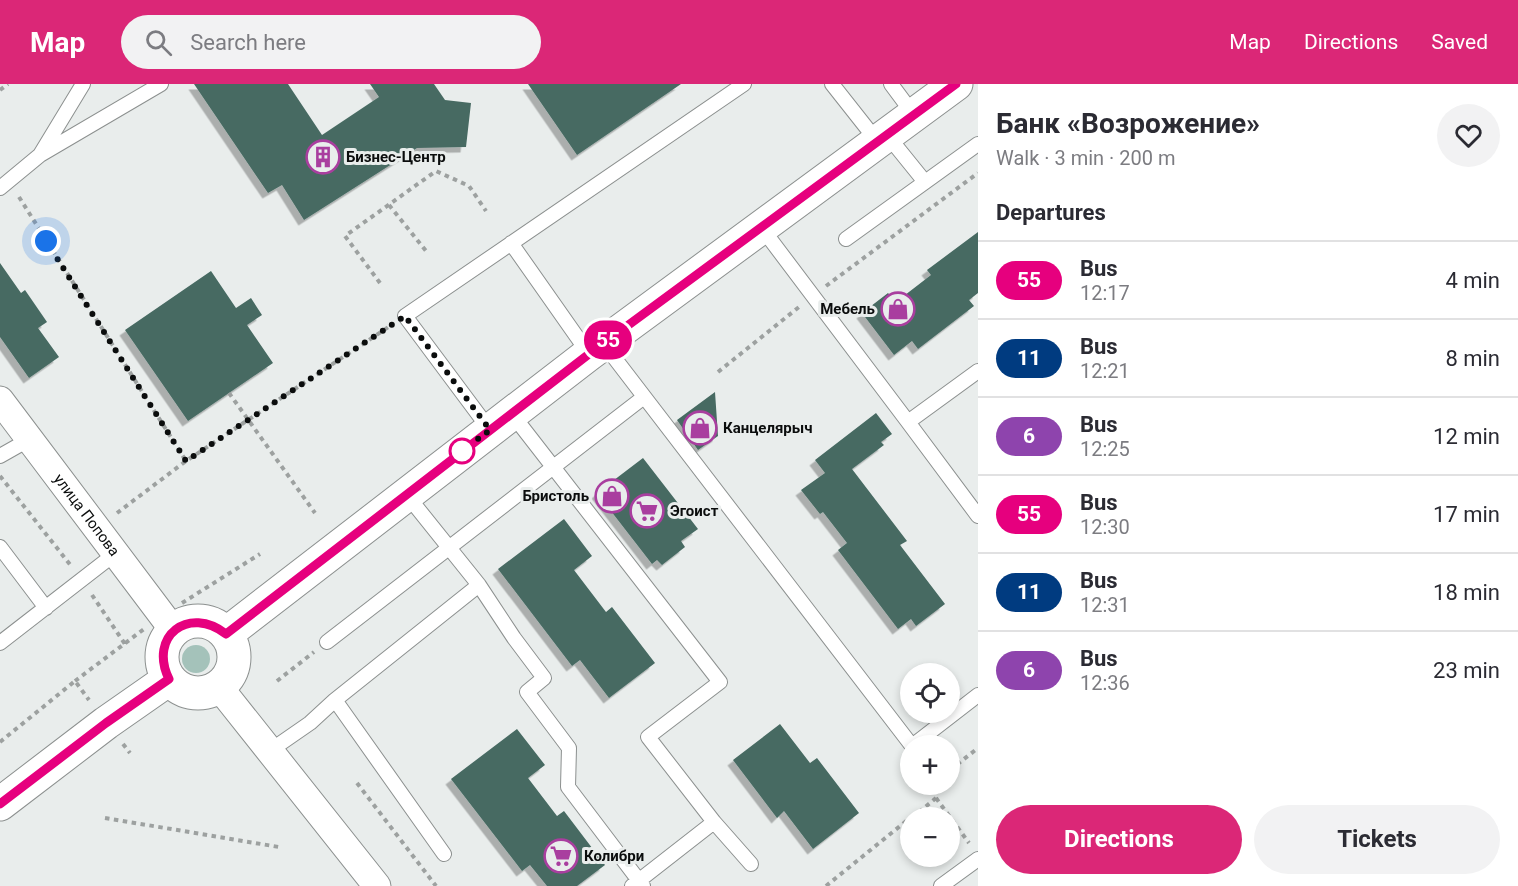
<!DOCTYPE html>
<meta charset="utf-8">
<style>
:root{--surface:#fff;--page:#f2f2f3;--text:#2b2b33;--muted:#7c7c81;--line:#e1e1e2;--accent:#db2777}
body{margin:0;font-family:Roboto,sans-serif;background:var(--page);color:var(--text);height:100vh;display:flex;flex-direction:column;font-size:22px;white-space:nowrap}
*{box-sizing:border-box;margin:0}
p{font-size:20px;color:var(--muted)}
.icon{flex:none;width:33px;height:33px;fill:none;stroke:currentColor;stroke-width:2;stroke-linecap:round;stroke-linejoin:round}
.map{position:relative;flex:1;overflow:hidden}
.panel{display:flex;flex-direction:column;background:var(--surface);width:540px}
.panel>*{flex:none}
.badge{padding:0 12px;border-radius:20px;font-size:21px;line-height:39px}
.tools{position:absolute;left:900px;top:579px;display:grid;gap:12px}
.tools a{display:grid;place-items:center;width:60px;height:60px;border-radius:50%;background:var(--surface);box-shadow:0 3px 9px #0003;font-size:30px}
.you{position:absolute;width:30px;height:30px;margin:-15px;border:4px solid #fff;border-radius:50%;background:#1a73e8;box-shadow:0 0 0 9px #1a73e833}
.map>.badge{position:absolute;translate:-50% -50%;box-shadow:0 0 0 3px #fff}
h2{padding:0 18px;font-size:22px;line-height:54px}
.round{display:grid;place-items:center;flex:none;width:63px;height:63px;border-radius:32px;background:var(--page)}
.overview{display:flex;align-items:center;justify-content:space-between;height:102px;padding:0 18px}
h1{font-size:28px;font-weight:700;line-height:45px}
.primary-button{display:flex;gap:12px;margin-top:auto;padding:12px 18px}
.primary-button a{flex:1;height:69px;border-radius:36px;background:var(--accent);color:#fff;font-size:24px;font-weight:700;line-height:69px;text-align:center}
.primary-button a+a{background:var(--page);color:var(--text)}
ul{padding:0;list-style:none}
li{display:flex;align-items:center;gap:18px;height:78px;padding:0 18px;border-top:2px solid var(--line)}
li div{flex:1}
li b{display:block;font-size:22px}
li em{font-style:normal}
li .badge{min-width:66px;font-weight:700;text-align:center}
header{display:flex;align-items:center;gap:36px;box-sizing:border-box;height:84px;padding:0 30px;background:var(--accent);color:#fff}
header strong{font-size:28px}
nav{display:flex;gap:33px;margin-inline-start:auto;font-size:21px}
.search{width:420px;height:54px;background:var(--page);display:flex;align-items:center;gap:15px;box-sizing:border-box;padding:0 21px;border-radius:33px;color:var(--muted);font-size:22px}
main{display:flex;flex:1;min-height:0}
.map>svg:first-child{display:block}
</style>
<header>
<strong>Map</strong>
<div class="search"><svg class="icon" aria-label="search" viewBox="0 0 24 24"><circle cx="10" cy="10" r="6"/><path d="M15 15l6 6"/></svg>Search here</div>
<nav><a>Map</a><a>Directions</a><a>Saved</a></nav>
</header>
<main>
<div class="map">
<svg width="978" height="802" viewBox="0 0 978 802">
<defs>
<filter id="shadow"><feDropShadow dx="-5.5" dy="5.5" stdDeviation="0" flood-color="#0004"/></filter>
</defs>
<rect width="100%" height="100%" fill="#e9edec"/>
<!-- green -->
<path fill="#a4c2ba" d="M182 575a14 14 0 1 1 28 0a14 14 0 1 1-28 0Z"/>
<!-- building -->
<path fill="#476a62" filter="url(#shadow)" d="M194,0H288L322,51L379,13L370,0H434L445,16L471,19L466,63L417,64L304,136L282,101L268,109Z
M528,0H681L577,71Z
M978,148V209L969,216L974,222L918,265L912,257L894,271L862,229L888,209L896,218L931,191L927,186Z
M0,179L21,209L25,206L47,238L38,244L59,273L29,294L0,253Z
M211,187L236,224L251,214L262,231L247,241L273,279L188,337L125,246Z
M715,308L718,352L698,366L677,336Z
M876,329L892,350L881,358L884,361L852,385L907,457L900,461L945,520L916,542L911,535L898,545L838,466L847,459L823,428L820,430L801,406L825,389L815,376Z
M643,374L698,445L681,457L685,463L662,481L657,476L652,480L597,409Z
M564,435L592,472L574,486L606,528L612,523L655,579L609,614L580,576L572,582L498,485Z
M780,640L810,679L817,674L859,729L813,765L784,727L777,734L733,676Z
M517,645L545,681L528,694L557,732L564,727L605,781L577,802H547L530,781L522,787L451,695Z"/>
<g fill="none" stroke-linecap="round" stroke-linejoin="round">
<!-- service casing -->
<g stroke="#8c908f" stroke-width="16">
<path id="service" d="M832,0L877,57
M891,0L914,31
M887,51L925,98
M40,71L161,0
M0,104L40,71L83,0
M761,143L908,338L978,287
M846,155L978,60
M511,159L589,270
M603,259L912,662
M512,330L720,598L648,653L714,738
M908,338L978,432
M490,346L405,232L744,0
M0,372L30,355
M406,410L479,501L514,554L544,594L527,608L569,664L568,703L643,802
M0,463L46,524
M327,558L644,313
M0,559L116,469
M335,616L444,770
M912,662L978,611
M271,666L310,639L335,616L479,501
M632,802L714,738L751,780
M941,802L978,775"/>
</g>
<!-- minor casing -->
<g stroke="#8c908f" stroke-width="29">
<g id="minor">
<path id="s1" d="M0,316L174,547"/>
<path d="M219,603L377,802"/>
</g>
</g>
<!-- secondary casing -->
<g stroke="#8c908f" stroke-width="35">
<path id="secondary" d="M162 573a36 36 0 1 1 72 0a36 36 0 1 1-72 0Z
M226,550L589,270L956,0
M0,720L106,639L169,595"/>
</g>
<!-- path -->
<path stroke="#9da1a0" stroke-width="4" stroke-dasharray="4.5 4.5" stroke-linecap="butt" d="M0,6L8,0
M19,113L186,377
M389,121L426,167
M380,199L345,152L436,87L469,102L486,127
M826,202L978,89
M718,288L799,223
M229,309L315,429
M0,392L72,483
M117,429L186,377L390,242
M92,511L125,560
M182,519L260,470
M75,597L144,545
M277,597L314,568
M0,658L75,597L89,616
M123,660L130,669
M950,686L978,664
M357,699L436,802
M936,714L969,759
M105,734L279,763
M912,734L936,714L938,700
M826,802L910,734"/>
<!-- service -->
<use href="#service" stroke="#fff" stroke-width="14"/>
<!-- minor -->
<use href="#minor" stroke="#fff" stroke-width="27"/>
<!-- secondary -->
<use href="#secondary" stroke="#fff" stroke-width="33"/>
</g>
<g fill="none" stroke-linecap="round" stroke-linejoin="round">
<!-- line casing -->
<g stroke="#fff" stroke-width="14">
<path id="line" d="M0,720L106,639L169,595C148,552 189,521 226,550L589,270L956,0"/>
</g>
<!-- line -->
<use href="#line" stroke="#e6007e" stroke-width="9"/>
<!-- walk -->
<path stroke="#0b0d0d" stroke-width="6" stroke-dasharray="0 10.8" d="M46,157L186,377L405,232L490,346L458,370L462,367"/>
</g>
<!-- icons -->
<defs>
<g id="building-ring" transform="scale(1.725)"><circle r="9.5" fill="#e9edec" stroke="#a93e9f" stroke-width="1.5"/><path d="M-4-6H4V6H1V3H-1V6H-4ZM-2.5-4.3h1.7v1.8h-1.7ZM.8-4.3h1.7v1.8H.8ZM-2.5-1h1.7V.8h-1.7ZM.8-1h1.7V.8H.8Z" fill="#a93e9f"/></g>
<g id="shop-ring" transform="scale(1.725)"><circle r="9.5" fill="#e9edec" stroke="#a93e9f" stroke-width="1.5"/><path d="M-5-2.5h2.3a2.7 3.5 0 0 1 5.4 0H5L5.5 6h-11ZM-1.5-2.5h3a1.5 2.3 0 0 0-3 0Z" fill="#a93e9f"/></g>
<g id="supermarket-ring" transform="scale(1.725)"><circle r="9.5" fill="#e9edec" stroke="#a93e9f" stroke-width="1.5"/><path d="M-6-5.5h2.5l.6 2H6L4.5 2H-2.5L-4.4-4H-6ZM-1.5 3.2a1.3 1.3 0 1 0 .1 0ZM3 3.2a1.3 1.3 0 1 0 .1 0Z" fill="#a93e9f"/></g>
</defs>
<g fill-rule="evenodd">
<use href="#building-ring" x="323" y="73"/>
<use href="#shop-ring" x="898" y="225"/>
<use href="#shop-ring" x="700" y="344"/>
<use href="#shop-ring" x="612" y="412"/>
<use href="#supermarket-ring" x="647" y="427"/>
<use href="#supermarket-ring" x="561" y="772"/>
</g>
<!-- markers -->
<circle fill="#fff" stroke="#e6007e" stroke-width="3" cx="462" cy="367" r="12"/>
<g text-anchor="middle" stroke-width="6" stroke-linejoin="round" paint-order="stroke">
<!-- poi labels -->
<g font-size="15" font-weight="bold" fill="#0b0d0d" stroke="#e9edec" text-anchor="start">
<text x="346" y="78">Бизнес-Центр</text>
<text x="875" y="230" text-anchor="end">Мебель</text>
<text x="723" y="349">Канцелярыч</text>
<text x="589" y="417" text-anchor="end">Бристоль</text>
<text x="670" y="432">Эгоист</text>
<text x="584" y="777">Колибри</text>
</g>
<!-- street labels -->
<g font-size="15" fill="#0b0d0d" stroke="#e9edec">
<text dy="5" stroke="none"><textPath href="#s1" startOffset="144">улица Попова</textPath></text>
</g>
</g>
</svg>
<div class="tools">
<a><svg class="icon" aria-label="locate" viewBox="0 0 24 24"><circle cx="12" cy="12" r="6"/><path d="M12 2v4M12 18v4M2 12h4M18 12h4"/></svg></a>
<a>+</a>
<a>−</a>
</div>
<div class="you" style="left:46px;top:157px"></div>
<b class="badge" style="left:608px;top:256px;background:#e6007e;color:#fff">55</b>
</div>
<section class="panel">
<div class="overview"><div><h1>Банк «Возрожение»</h1><p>Walk · 3 min · 200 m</p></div><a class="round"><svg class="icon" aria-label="heart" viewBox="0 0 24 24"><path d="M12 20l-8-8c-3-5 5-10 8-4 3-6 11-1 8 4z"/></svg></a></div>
<h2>Departures</h2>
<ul>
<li><span class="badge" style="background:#e6007e;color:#fff">55</span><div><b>Bus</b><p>12:17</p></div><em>4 min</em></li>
<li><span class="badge" style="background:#003b80;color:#fff">11</span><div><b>Bus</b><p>12:21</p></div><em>8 min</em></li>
<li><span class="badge" style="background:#8e44ad;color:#fff">6</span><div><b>Bus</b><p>12:25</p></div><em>12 min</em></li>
<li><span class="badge" style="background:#e6007e;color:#fff">55</span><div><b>Bus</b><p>12:30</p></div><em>17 min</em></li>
<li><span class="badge" style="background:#003b80;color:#fff">11</span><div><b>Bus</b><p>12:31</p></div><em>18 min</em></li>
<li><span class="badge" style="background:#8e44ad;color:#fff">6</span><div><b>Bus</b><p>12:36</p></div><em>23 min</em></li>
</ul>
<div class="primary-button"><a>Directions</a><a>Tickets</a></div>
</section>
</main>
